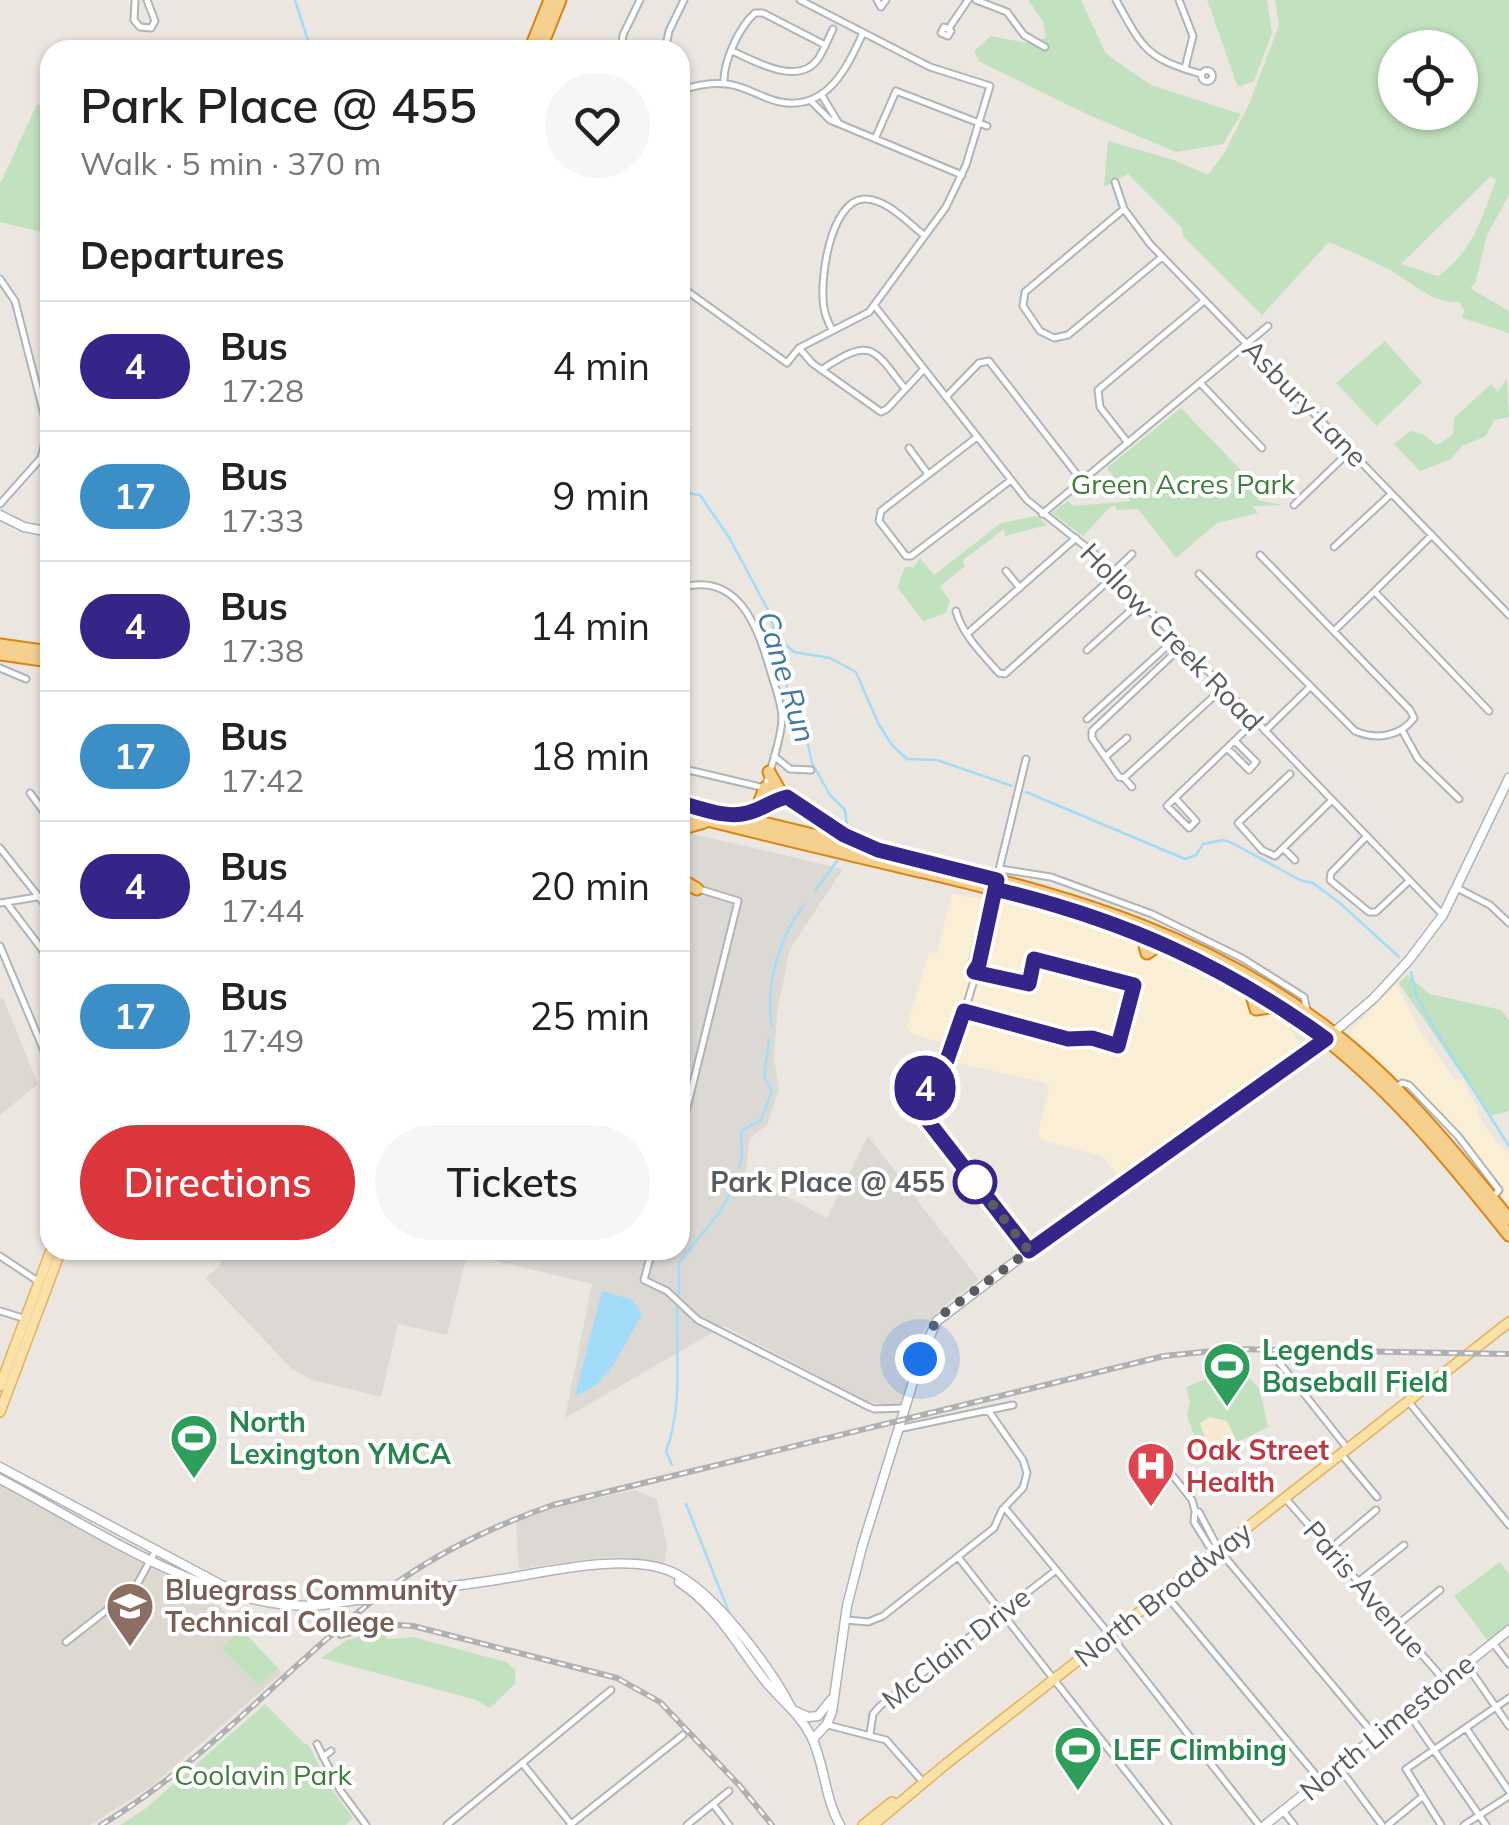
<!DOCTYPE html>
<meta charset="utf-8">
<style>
:root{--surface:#fff;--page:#f6f6f6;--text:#222;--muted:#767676;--line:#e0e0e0;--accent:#db363c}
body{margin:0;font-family:Mulish,sans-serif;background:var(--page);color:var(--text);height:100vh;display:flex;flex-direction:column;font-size:38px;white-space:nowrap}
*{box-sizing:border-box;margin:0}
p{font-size:32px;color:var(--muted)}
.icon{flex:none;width:55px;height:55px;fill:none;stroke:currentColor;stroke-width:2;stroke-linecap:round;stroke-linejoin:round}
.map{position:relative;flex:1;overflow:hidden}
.details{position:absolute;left:40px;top:40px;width:650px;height:1220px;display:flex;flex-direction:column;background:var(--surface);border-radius:30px;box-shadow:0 2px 8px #0004}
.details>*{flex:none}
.badge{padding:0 20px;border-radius:32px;font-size:35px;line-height:65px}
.fabs{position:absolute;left:1378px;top:30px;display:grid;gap:20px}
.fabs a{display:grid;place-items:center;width:100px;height:100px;border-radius:50%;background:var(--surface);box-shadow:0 2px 8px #0004;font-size:50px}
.you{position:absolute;width:50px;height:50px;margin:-25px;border:8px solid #fff;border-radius:50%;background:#1a73e8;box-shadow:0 0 0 15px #1a73e833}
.map>.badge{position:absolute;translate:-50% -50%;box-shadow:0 0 0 5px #fff}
h2{padding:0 40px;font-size:38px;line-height:90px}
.round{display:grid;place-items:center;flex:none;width:105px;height:105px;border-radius:52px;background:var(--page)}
.head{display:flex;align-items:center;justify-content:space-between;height:170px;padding:0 40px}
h1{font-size:48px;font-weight:600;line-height:75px}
.action{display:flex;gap:20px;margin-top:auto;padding:20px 40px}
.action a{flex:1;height:115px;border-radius:60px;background:var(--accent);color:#fff;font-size:40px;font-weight:600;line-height:115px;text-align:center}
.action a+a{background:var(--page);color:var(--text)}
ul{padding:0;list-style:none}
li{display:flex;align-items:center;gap:30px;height:130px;padding:0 40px;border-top:2px solid var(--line)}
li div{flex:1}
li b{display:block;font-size:38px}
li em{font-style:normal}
li .badge{min-width:110px;font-weight:700;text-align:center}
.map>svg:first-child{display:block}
</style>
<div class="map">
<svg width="1509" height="1825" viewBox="0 0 1509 1825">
<rect width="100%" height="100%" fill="#ebe7e0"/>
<!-- commercial -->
<path fill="#faeed5" d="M952,894L999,901L1092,927L1205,972L1287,1024L1301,1046L1116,1174L1102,1156L1041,1140L1038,1133L1049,1089L1046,1083L954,1062L946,1044L910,1033L907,1026L929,952L937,953Z
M1397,984L1419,1029L1454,1079H1462L1477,1107L1478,1116L1495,1141L1509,1153V1213L1498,1197L1503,1193L1480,1159L1404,1078L1397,1080L1350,1039L1352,1029Z"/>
<!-- industrial -->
<path fill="#dcd9d5" d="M680,831L843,869L790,949L777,1014L774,1058L779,1089L767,1125L750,1138L745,1174L827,1218L868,1136L979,1280L941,1308L922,1332L903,1402L892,1406L866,1401L724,1326L565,1418L592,1284L467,1254L447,1335L398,1324L381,1397L312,1380L292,1369L205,1278L220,1266L222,1256L215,1250H680Z
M635,1490L657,1499L667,1546L664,1565L633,1558L605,1557L519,1569L516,1521L560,1506Z"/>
<!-- education -->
<path fill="#ddd9d1" d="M3,998L38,1084L0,1115V999Z
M0,1484L208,1594L282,1673L153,1785L90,1825H0Z"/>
<!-- green -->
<path fill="#c2e1be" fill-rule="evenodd" d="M1028,0H1081L1106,54L1151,85L1241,114L1223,144L1176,152L1091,116L980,62L974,51L991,36L1033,44L1046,37L1043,21Z
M1207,0H1267L1272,33L1254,81L1238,87Z
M1275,0H1509V195L1487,235L1475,284L1470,288L1509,311V333L1462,318L1464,310L1459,302C1433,305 1409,280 1388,269C1369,259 1349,251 1329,242L1262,315L1183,236L1182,228L1128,174L1104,187L1108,141L1174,160L1208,175L1225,152L1249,104L1279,25ZM1395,48H1460V112H1395ZM1491,176L1496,180C1482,218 1473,252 1438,276L1401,264Z
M37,104L50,110V234L0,222V184Z
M1385,341L1422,382L1377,426L1336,383Z
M1507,378L1509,417L1494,420L1486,436L1462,446L1451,459L1420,471L1394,444L1411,431L1423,434L1437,445L1453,435L1454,418L1491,384L1498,392Z
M1181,408L1263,493L1257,500L1284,505L1252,506L1258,513L1217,523L1176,558L1138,509L1117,510L1115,506L1110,507L1083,536L1052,513L1068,501L1072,506L1131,501L1107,468Z
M1036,516L1047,525L1005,536L1004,529L962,561L965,566L940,586L950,601L946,613L923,621L897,587L905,567H914L920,558L934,575L1001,523Z
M1407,975L1430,994L1501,1010L1509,1020V1111L1490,1116L1399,983Z
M1227,1371L1247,1375L1260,1390L1268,1427L1208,1457L1200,1453L1187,1415L1190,1401L1186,1387Z
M1500,1562L1509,1574V1627L1489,1642L1454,1596Z
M241,1629L278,1668L259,1686L221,1648Z
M380,1631L388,1639L413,1637L506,1662L515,1670V1684L490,1708L476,1700L321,1658L347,1640Z
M265,1704L305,1744H308L330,1787L353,1818L346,1825H120L145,1809Z"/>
<!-- sand -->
<path fill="#f6e9cf" d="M1210,1417L1227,1421L1234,1436L1209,1449L1200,1423Z"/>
<!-- water -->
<path fill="#a3dcf8" d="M602,1291L633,1300L642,1315C624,1342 610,1387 575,1395Z"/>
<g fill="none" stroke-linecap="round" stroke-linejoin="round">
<!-- stream -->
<path stroke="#a3dcf8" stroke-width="2.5" d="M295,0L311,50
M680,492L700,495L730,539L768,610L785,667L789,708L803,722L812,763L830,795L845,810L847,825
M777,637L794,652L830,658L856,672L878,723L892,745L907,759L937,760L1012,786
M1026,792L1185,859L1196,855L1203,844L1223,840L1232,843L1300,880L1313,883L1341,904L1399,957
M815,891L837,861
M1411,972L1416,995L1431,1023L1509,1146
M772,1026C765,986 779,937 804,905
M739,1168L742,1156L741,1131L761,1120L772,1091L764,1077L769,1040
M679,1294V1262L720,1212L735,1184
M672,1465L666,1451C683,1408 676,1353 677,1307
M686,1504L732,1620"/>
<!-- street casing -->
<g stroke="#b1b4b7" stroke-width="9">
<path id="street" d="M135,0L134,20L140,27L151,28L155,21L147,0
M877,0L881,7L886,0
M976,0L1007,12L1024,35L1045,47
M1116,0C1143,49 1146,58 1201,74
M1179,0L1193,36L1185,68
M944,27L951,31L948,36L941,33Z
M949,28L968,0
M621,50L623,35L640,0
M665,50L669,31L684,0
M732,51C755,61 798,87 818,59C824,50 828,39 833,29
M1201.5 76a5.5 5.5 0 1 1 11 0a5.5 5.5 0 1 1-11 0Z
M724,83C723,62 739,27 755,13H763L825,45
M680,90C695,86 711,82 727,84C746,86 761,98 780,102C827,111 847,68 863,33
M821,94L838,122
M810,100L830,120L962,175
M875,139L896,91L987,126
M1115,182L1124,209L1150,244L1509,615
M1124,209L1025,292L1023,306L1040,331L1054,338L1068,335L1162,257
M680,286L787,363L799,348L869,312L946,207L966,165L990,86L930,67L800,0
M874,305L1027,500L1095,554L1443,915
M832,330C829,323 825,316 824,308C819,281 830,201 864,199C886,198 908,223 924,235
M799,348L812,363L881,412L887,409L924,369
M821,370C870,338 872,345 905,389
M1202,385L1262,448
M946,397L979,363L989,361L1082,481
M977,437L881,511L879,521L906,556H911L1011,480
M1128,443L1100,407L1098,390L1204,301
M909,448L928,474
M0,504L41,458L48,430L15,301L0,279
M1294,505L1350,451
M1042,514L1268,326
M1334,547L1390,495
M1006,571L1020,588
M1112,573L1132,554
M1199,574L1355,731C1376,740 1400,737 1414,718L1410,710L1260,555
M680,588C739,570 758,628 771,673C775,687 782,703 782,719C781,741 771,766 765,788L680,768
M1375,592L1489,711
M956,611C962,634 983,655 999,673L1005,674L1115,575
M1334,631L1432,535
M967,634L1076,538
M1182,646L1092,731V738L1119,777L1124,778L1223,688
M1087,650L1140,602
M0,668L26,679
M1087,719L1175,639
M1402,730L1418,759L1459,799
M1265,731L1310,687
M1227,748L1249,770L1256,762L1235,741
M774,756L790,769L811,770
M1105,757L1127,738
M1290,774L1238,823L1262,850L1275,856L1331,801
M1124,778L1132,787
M30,793L50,820
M1175,798L1196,821L1189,828L1167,806L1175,798L1255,721
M1366,837L1331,873L1330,880L1369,912H1376L1409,881
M0,848L50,911
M1283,848L1295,860
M1000,869L1051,877L1152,914L1242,958L1304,997L1307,1010
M997,878L1026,759
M1457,888L1490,905L1509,923
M6,902L50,960
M0,903L37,897
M0,946L50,1065
M974,971L972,963L988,896L992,891
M47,1010L50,1009
M1398,1086L1402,1083L1409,1085L1458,1136L1499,1190L1494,1196
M905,1091L1029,1251
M915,1102L917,1095L942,1069L954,1046L979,964L994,893
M680,1136L738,901L699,889
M652,1250L644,1280L667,1291L698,1320L865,1405L874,1409L905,1408
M0,1256L39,1282
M0,1311L26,1319
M1278,1361L1348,1449
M1408,1401L1509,1525
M898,1429L1013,1405
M1341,1454L1377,1497
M1158,1457L1192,1500L1195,1511L1199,1512L1219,1550L1376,1737
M1286,1499L1445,1681
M1005,1508L1115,1641L1259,1825
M1195,1511L1194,1522L1209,1546L1217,1549
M1330,1549L1376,1510
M958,1557L1168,1825
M1358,1582L1404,1545
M1165,1594L1320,1780
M846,1620L868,1622L883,1616L994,1528L1002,1510L1023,1488L1027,1473L1023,1460L988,1410
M1397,1625L1440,1590
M66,1642L135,1588L156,1550
M1493,1643L1509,1664
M1466,1664L1509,1726
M1407,1711L1486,1825
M828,1725L886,1740L923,1782
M1466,1728L1509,1791
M870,1734L873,1714L880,1706L1055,1571
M317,1744L340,1790L366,1825
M323,1757L331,1751
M522,1763L572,1825
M1338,1766L1382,1825
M713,1804L729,1825
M1283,1811L1294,1825
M447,1825L611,1690
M570,1825L683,1735
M687,1825L729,1791
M1388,1825L1422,1797
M1441,1825L1406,1769L1509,1698
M1464,1825L1509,1796"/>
</g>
<!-- secondary casing -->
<g stroke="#b0b4b7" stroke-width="11">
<path id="secondary" d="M0,515L24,527L50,532
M0,1467L231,1590
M0,1479C90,1526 219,1615 322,1605C378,1597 434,1589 489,1581C540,1574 625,1551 672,1572C715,1592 770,1667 792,1709
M679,1582C718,1607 738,1647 766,1682C781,1700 800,1714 811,1736C825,1764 824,1797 840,1825
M795,1711L808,1717L818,1716L831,1700
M813,1739L827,1724L832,1712L847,1606L862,1547L922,1353L937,1321L1029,1251L1326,1039L1374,998L1409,960L1443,915L1509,778
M1265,1825L1509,1630"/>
</g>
<!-- primary casing -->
<g stroke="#e6b05e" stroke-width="12">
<path id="primary" d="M0,1386L51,1250
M0,1412L61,1250
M863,1825L892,1802
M873,1825L946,1764L1509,1322"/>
</g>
<!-- highway casing -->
<g stroke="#da8411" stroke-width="15">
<path id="highway" d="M530,50L550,0
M540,50L560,0
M0,645L50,652
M0,654L50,661
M769,772L781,793
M680,803C766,824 852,844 938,865C1084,901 1211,938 1332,1032C1401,1085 1454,1152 1509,1219
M757,809L765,788L775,790L856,840
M680,813C761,834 843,853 924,872C1071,907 1207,944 1328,1041C1398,1097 1453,1165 1509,1235
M680,829L704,822
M680,879L697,889
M1142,934L1147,953L1163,942
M1249,986L1256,1009L1277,1006"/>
</g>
<!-- street -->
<use href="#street" stroke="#fff" stroke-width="5"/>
<!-- secondary -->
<use href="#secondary" stroke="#fff" stroke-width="8"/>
<!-- primary -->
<use href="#primary" stroke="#f8e2a7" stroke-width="9"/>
<!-- highway -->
<use href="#highway" stroke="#f4cf8e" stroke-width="11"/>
<!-- rail casing -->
<g stroke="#afb0b0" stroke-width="6">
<path id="rail" d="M340,1636L383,1624L413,1626L617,1678L660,1702L740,1786L772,1825
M101,1825C207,1762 286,1666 384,1592C434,1554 493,1526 553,1505L1164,1356L1232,1349L1509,1354"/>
</g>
<!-- rail -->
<use href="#rail" stroke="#fff" stroke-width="2.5" stroke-dasharray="8" stroke-linecap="butt"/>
</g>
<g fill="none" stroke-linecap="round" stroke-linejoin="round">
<!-- line casing -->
<g stroke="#fff" stroke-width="22">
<path id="line" d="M680,803C701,808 726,819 747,813C762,810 772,800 787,797L844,835L878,850L997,880L979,964L974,972L1029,984L1034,959L1134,985L1118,1046L1092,1038L1068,1039L964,1011L947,1060L916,1097L917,1107L1029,1251L1326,1039C1224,965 1125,921 1003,891"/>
</g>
<!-- line -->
<use href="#line" stroke="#362589" stroke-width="15"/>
<!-- walk -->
<path stroke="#595d60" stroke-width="10" stroke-dasharray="0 18" d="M920,1359L932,1328L943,1314L1029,1251L975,1182"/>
</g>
<!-- icons -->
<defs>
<g id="stadium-pin" transform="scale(2.5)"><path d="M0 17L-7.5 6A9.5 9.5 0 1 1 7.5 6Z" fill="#2e9e5b" stroke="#fff"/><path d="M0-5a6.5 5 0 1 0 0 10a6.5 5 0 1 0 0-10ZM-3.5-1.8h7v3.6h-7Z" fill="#fff"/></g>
<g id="hospital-pin" transform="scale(2.5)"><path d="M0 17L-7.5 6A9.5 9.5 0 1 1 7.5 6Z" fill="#e0444e" stroke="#fff"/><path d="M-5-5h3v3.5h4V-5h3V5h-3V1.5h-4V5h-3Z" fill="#fff"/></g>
<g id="university-pin" transform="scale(2.5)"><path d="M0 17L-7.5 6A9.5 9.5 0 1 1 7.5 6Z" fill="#8d6e63" stroke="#fff"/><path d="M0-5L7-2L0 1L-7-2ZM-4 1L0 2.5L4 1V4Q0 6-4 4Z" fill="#fff"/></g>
</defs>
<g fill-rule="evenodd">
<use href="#stadium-pin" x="1227" y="1366"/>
<use href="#stadium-pin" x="194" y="1438"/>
<use href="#hospital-pin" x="1151" y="1466"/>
<use href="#university-pin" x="130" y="1606"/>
<use href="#stadium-pin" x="1078" y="1750"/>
</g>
<!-- markers -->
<circle fill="#fff" stroke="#362589" stroke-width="5" cx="975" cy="1182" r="20"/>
<g text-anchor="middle" stroke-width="8" stroke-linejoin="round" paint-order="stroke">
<!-- street labels -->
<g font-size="28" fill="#595d60" stroke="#fff">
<text transform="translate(1305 403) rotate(46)" y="10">Asbury Lane</text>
<text transform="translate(1172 637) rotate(46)" y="10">Hollow Creek Road</text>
<text transform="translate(1365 1589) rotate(49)" y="10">Paris Avenue</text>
<text transform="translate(1163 1594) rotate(-38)" y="10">North Broadway</text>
<text transform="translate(956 1648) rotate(-38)" y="10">McClain Drive</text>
<text transform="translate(1387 1727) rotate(-39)" y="10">North Limestone</text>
</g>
<!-- park labels -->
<g font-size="28" fill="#3e7e3a" stroke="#fff">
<text x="1183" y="494">Green Acres Park</text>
<text x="263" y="1785">Coolavin Park</text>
</g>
<!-- stop labels -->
<g font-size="28" font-weight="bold" fill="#595d60" stroke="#fff" text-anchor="end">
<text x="945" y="1192">Park Place @ 455</text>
</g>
<!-- leisure labels -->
<g font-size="28" font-weight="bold" fill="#27864d" stroke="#fff" text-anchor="start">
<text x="1262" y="1360">Legends<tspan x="1262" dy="32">Baseball Field</tspan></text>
<text x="229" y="1432">North<tspan x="229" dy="32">Lexington YMCA</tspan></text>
<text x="1113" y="1760">LEF Climbing</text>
</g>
<!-- health labels -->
<g font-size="28" font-weight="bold" fill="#be3a42" stroke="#fff" text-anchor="start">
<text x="1186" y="1460">Oak Street<tspan x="1186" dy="32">Health</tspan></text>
</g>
<!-- education labels -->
<g font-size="28" font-weight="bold" fill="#785e54" stroke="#fff" text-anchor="start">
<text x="165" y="1600">Bluegrass Community<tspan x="165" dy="32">Technical College</tspan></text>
</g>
<!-- water labels -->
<g font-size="30" font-style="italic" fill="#417a9f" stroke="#fff">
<text transform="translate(786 677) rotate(73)" y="10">Cane Run</text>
</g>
</g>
</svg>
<div class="fabs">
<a><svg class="icon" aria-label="locate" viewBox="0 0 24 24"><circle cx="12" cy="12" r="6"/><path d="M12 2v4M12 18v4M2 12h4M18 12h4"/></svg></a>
</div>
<div class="you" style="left:920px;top:1359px"></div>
<b class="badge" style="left:925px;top:1088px;background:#362589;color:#fff">4</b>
<section class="details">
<div class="head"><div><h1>Park Place @ 455</h1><p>Walk · 5 min · 370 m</p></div><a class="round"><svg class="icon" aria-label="heart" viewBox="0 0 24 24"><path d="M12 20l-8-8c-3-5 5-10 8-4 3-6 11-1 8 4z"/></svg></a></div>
<h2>Departures</h2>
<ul>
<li><span class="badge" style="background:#362589;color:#fff">4</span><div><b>Bus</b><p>17:28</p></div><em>4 min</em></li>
<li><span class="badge" style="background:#3c8fc6;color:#fff">17</span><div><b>Bus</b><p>17:33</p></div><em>9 min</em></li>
<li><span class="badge" style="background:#362589;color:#fff">4</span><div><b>Bus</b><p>17:38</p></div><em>14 min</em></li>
<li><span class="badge" style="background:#3c8fc6;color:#fff">17</span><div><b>Bus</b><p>17:42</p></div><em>18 min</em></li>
<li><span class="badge" style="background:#362589;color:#fff">4</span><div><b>Bus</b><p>17:44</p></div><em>20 min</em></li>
<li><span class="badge" style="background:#3c8fc6;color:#fff">17</span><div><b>Bus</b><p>17:49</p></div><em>25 min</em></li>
</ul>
<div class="action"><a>Directions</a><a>Tickets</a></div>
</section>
</div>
